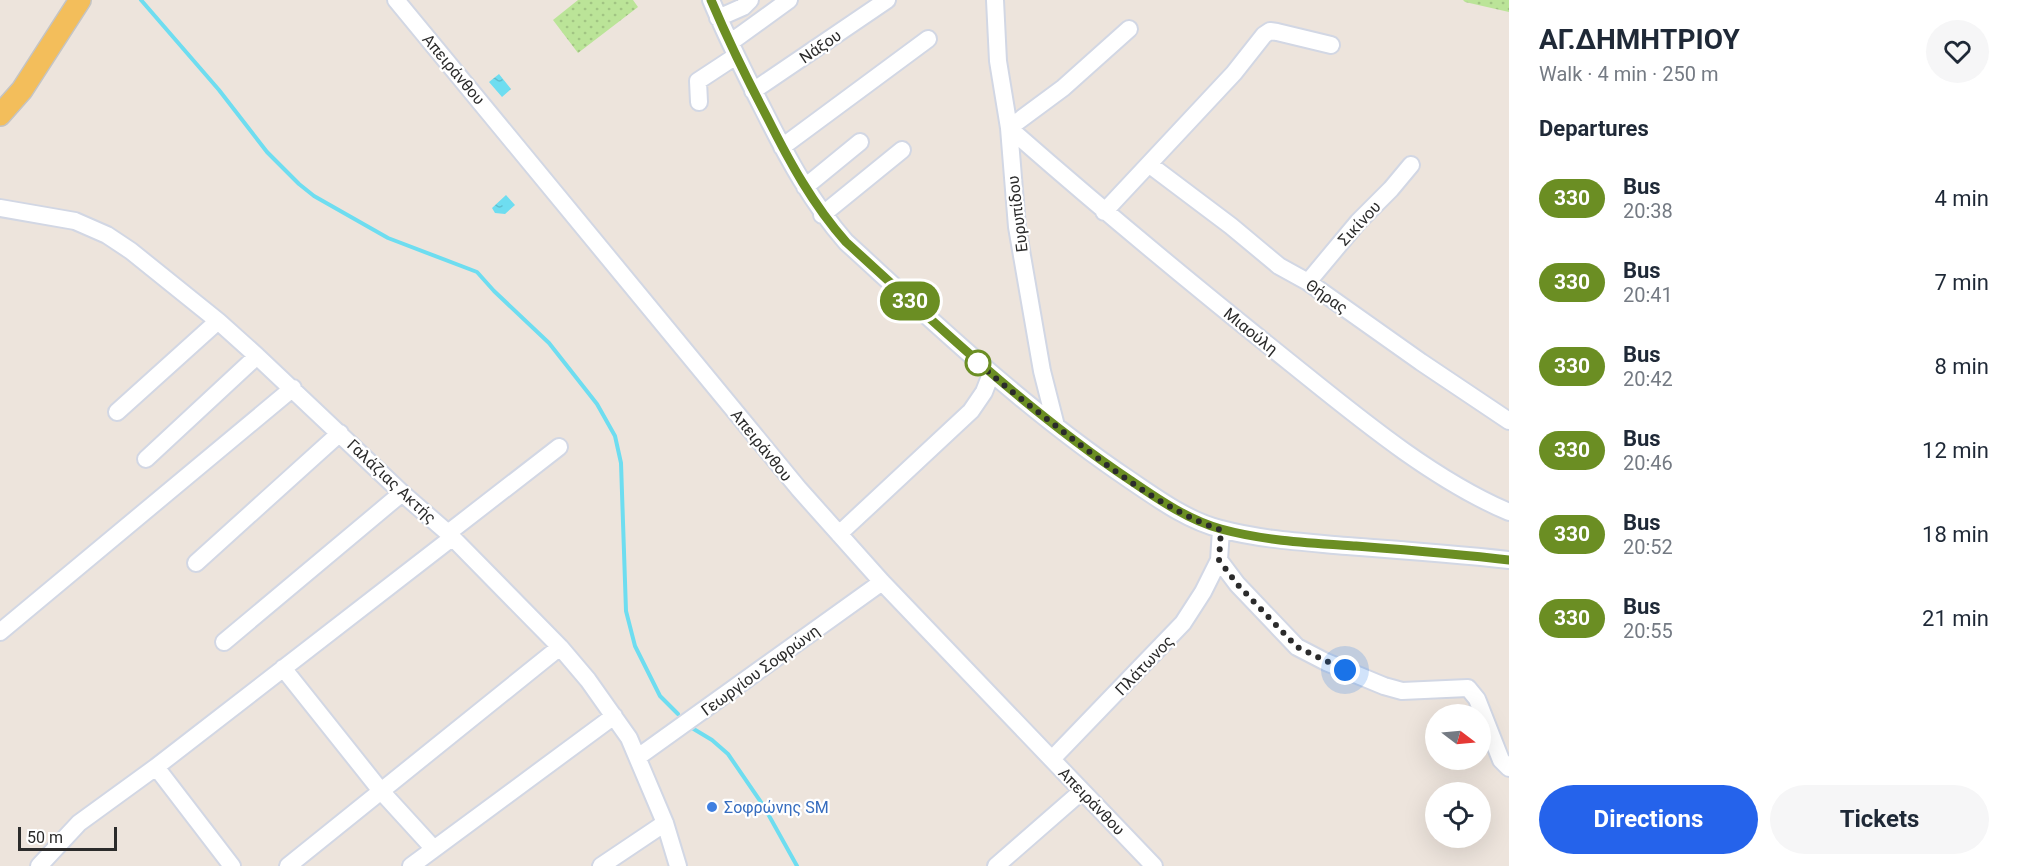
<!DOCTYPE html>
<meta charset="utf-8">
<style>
:root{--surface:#fff;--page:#f6f6f7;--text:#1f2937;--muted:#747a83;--accent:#2563eb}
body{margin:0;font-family:Roboto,sans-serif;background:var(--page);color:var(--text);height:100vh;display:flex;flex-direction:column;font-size:22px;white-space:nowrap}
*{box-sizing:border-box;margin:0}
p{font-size:20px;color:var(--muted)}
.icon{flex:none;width:33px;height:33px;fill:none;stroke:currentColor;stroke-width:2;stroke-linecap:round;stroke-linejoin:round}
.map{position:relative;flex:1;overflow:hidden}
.panel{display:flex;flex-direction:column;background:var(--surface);width:510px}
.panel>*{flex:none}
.badge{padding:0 12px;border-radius:20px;font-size:21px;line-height:39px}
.needle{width:39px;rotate:106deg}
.fabs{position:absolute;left:1425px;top:704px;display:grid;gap:12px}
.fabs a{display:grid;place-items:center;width:66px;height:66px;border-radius:50%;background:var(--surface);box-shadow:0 6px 24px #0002;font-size:30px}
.scale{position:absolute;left:18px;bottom:15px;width:99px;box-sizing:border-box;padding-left:6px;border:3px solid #2b2b2b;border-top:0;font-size:16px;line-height:21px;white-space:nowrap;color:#2b2b2b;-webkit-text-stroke:4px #fff;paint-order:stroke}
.you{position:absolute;width:30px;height:30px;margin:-15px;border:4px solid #fff;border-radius:50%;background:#1a73e8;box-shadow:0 0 0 9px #1a73e833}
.map>.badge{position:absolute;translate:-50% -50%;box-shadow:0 0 0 3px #fff}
h2{padding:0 30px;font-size:22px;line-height:54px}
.round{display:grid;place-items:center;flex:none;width:63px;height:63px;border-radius:32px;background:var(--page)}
.headline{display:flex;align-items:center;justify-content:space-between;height:102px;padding:0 30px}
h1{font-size:28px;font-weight:700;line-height:45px}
.action{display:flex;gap:12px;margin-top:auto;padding:12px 30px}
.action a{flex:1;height:69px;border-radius:36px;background:var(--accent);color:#fff;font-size:24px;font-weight:700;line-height:69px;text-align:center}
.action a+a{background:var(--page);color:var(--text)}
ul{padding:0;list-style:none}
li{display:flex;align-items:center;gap:18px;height:84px;padding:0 30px}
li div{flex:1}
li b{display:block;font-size:22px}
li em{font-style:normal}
li .badge{min-width:66px;font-weight:700;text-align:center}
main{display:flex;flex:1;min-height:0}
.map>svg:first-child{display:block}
</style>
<main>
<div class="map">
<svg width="1509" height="866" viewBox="0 0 1509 866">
<defs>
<pattern id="grass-dots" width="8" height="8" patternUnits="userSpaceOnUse" patternTransform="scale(1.5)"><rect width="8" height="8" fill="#bbe498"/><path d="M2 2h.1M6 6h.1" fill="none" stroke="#a1c483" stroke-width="1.8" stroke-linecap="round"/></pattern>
<pattern id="water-ripples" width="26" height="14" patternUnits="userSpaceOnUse" patternTransform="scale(1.5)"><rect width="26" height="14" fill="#6eddf0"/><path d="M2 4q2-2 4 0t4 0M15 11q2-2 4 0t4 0" fill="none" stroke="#5fbece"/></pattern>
</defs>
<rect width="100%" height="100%" fill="#ede4dc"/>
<!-- grass -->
<path fill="url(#grass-dots)" d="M578,0H633L638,7L578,53L553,20Z
M1463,0H1509V12L1465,2Z"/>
<!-- water -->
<path fill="url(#water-ripples)" d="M499,74L511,89L502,97L489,82Z
M506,195L515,205L505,214L495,213L492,208Z"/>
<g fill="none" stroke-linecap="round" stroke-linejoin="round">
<!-- stream -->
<path stroke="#6eddf0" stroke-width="4" d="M141,0L219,90L267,152L299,184L314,196L388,238L477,272L494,291L549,343L597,404L615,436L621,463L626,611L635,646L660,696L678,714
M692,728L712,740L728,754L763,805L797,866"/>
<!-- minor casing -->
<g stroke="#d2d7e4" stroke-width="20">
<path id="minor" d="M396,0L799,489L882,582L1154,866
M711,0C727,38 746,76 765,113C788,159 812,203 846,242C937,325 1027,411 1130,480C1158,499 1188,521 1221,529C1262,540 1305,542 1347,546C1401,550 1455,554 1509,560
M995,0L998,61L1009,128L1017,227L1042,371L1056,426
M718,18L743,7L750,0
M1129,29L1063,88L1009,128C1100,208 1193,285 1288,361C1354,414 1431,479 1509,512
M731,42L789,0
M753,91L887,0
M699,102L698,81L736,56
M782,147L928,39
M1150,165L1231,226L1279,266L1308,282L1421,362L1509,421
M805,187L860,142
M0,208L75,221L107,235L131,251L218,321L257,356L402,493L448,533L560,647L588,680L629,738L665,823L678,866
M1104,212L1234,73L1264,35L1270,31L1277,32L1331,45
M822,215L902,150
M1308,282L1358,222L1391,189L1411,165
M117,412L218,321
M146,459L257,356
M1221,530L1219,560L1237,584L1297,647L1326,662L1384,686L1402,691L1468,688L1477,699L1501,760L1509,768
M448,533L559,447
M839,534L971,411L984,392L991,374
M196,563L340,433
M0,632L293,388
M224,642L402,493
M283,668L381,791L434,849
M638,757L882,582
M1052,759L1183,623L1203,592L1219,560
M156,767L232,866
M39,866L79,823L156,767L453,537
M288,866L560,647
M411,866L614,716
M601,866L665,823
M996,866L1082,791"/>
</g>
<!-- major casing -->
<g stroke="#c4c4c4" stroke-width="24">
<path id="major" d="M0,115L22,90L80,0"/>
</g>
<!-- minor -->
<use href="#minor" stroke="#fff" stroke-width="16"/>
<!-- major -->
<use href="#major" stroke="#f3be5b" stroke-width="21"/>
</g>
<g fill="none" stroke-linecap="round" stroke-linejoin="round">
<!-- line casing -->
<g stroke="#fff" stroke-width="14">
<path id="line" d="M711,0C728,40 747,79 767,117C789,161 813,205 846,242C937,325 1027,411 1130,480C1158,499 1188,520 1221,529C1265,541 1311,543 1356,546C1407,550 1458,554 1509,560"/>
</g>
<!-- line -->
<use href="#line" stroke="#6b8e23" stroke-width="9"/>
<!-- walk -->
<path stroke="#2b2b2b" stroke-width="6" stroke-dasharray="0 10.8" d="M978,363L975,360C1002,385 1032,407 1061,430C1109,467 1163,510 1221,530L1219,560L1237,584L1297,647L1345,670"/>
</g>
<!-- markers -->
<circle fill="#fff" stroke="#6b8e23" stroke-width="3" cx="978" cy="363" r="12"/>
<circle fill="#3f7fe0" stroke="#fff" stroke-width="2" cx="712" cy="807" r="6"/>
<g text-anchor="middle" stroke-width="4.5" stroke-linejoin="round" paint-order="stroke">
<!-- street labels -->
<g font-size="16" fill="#2b2b2b" stroke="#fff">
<text transform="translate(820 46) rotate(-34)" y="6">Νάξου</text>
<text transform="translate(454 69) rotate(50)" y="6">Απειράνθου</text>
<text transform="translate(1017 214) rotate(-97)" y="6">Ευρυπίδου</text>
<text transform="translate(1359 223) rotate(-47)" y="6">Σικίνου</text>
<text transform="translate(1327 296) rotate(35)" y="6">Θήρας</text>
<text transform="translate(1251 331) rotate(39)" y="6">Μιαούλη</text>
<text transform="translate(762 445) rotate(51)" y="6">Απειράνθου</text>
<text transform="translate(392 481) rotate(43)" y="6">Γαλάζιας Ακτής</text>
<text transform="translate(1144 665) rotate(-46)" y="6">Πλάτωνος</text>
<text transform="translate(760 670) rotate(-36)" y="6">Γεωργίου Σοφρώνη</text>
<text transform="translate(1092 801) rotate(46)" y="6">Απειράνθου</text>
</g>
<!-- shop labels -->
<g font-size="16" fill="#366cbe" stroke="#fff" text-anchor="start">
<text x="724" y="813">Σοφρώνης SM</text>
</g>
</g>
</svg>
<div class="fabs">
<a><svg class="needle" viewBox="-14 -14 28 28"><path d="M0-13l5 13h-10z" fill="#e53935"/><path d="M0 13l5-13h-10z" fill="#747a83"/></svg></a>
<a><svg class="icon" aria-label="locate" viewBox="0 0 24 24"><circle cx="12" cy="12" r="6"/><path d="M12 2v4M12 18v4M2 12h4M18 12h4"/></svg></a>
</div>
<div class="scale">50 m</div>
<div class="you" style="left:1345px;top:670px"></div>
<b class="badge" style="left:910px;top:301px;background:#6b8e23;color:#fff">330</b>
</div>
<section class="panel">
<div class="headline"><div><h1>ΑΓ.ΔΗΜΗΤΡΙΟΥ</h1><p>Walk · 4 min · 250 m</p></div><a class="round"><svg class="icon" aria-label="heart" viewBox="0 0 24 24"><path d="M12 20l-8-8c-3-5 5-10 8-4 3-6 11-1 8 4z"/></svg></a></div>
<h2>Departures</h2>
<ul>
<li><span class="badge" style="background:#6b8e23;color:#fff">330</span><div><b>Bus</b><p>20:38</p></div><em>4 min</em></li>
<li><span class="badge" style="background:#6b8e23;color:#fff">330</span><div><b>Bus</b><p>20:41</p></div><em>7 min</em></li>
<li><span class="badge" style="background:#6b8e23;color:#fff">330</span><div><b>Bus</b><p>20:42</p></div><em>8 min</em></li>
<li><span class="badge" style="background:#6b8e23;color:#fff">330</span><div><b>Bus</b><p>20:46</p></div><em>12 min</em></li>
<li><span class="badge" style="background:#6b8e23;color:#fff">330</span><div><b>Bus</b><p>20:52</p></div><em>18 min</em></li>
<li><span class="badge" style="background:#6b8e23;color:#fff">330</span><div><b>Bus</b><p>20:55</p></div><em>21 min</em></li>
</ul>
<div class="action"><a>Directions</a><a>Tickets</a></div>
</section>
</main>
